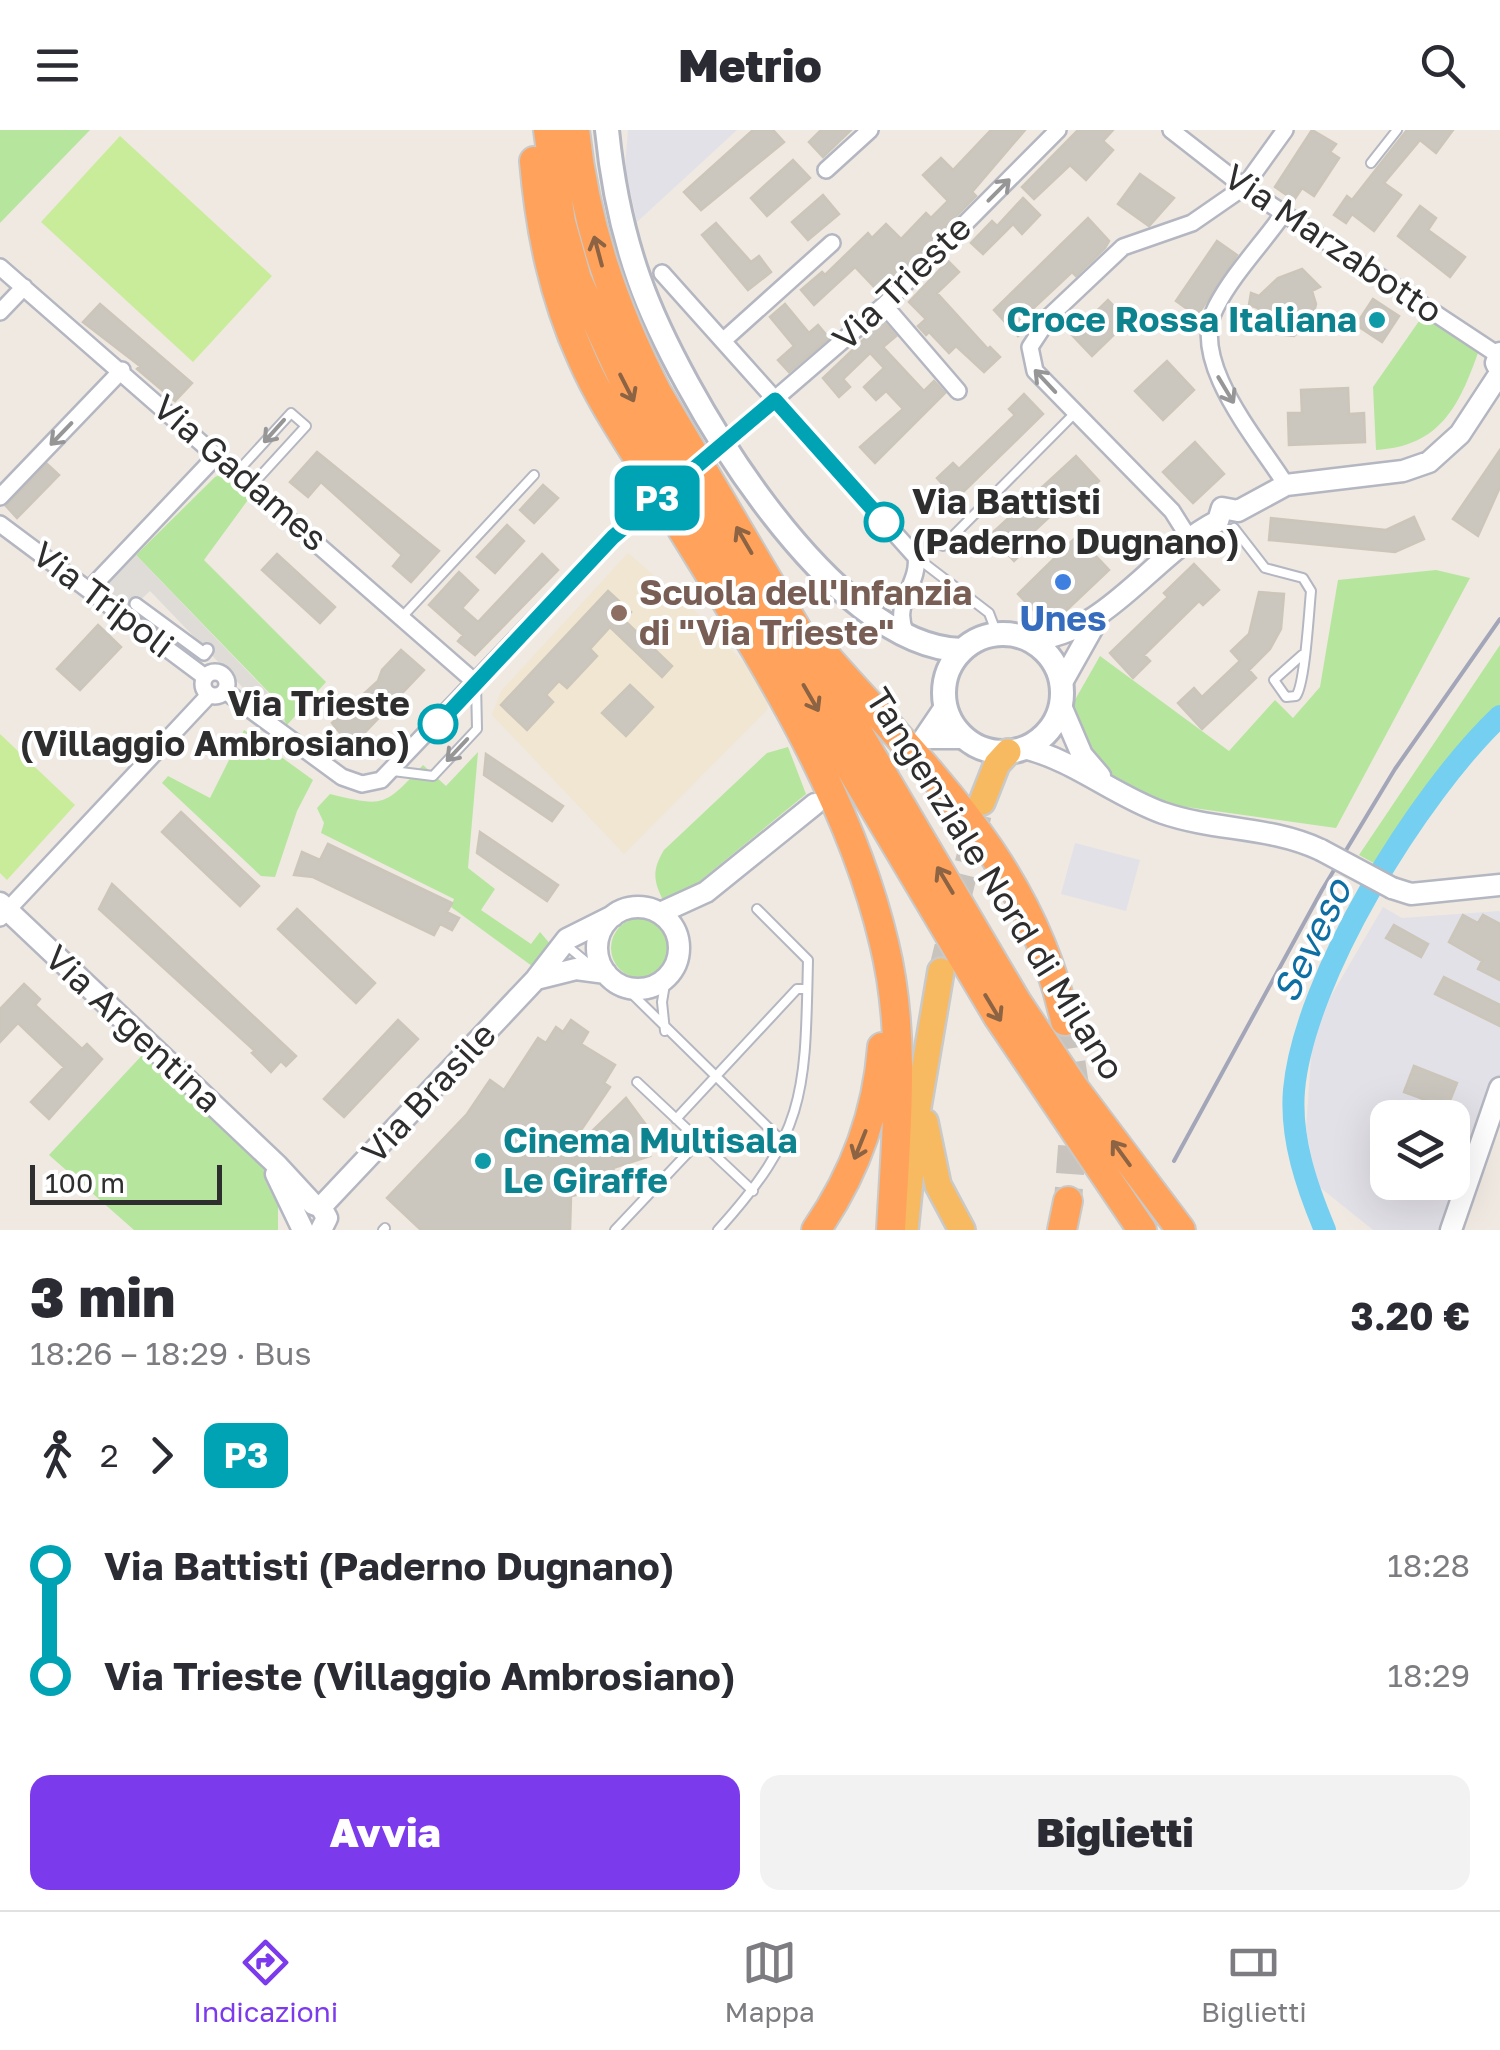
<!DOCTYPE html>
<html lang="it">
<meta charset="utf-8">
<style>
:root{--surface:#fff;--page:#f2f2f3;--text:#2b2b33;--muted:#7c7c81;--line:#e1e1e2;--accent:#7c3aed}
body{margin:0;font-family:"Golos Text",sans-serif;background:var(--page);color:var(--text);height:100vh;display:flex;flex-direction:column;font-size:38px;white-space:nowrap}
*{box-sizing:border-box;margin:0}
p{font-size:32px;color:var(--muted)}
.icon{flex:none;width:55px;height:55px;fill:none;stroke:currentColor;stroke-width:2;stroke-linecap:round;stroke-linejoin:round}
.map{position:relative;height:1100px;overflow:hidden}
.drawer{display:flex;flex-direction:column;background:var(--surface);flex:1}
.drawer>*{flex:none}
.badge{padding:0 20px;border-radius:15px;font-size:35px;line-height:65px}
.tools{position:absolute;left:1370px;top:970px;display:grid;gap:20px}
.tools a{display:grid;place-items:center;width:100px;height:100px;border-radius:20px;background:var(--surface);box-shadow:0 10px 40px #0002;font-size:50px}
.scale{position:absolute;left:30px;bottom:25px;width:192px;box-sizing:border-box;padding-left:10px;border:5px solid #2e2e2e;border-top:0;font-size:28px;line-height:35px;white-space:nowrap;color:#2e2e2e;-webkit-text-stroke:8px #fff;paint-order:stroke}
.map>.badge{position:absolute;translate:-50% -50%;box-shadow:0 0 0 5px #fff}
.legs{display:flex;align-items:center;gap:15px;height:110px;padding:0 30px;font-size:32px}
.legs p{margin-inline-start:auto}
.head{display:flex;align-items:center;justify-content:space-between;height:170px;padding:0 30px}
h1{font-size:55px;font-weight:800;line-height:75px}
.primary-button{display:flex;gap:20px;margin-top:auto;padding:20px 30px}
.primary-button a{flex:1;height:115px;border-radius:20px;background:var(--accent);color:#fff;font-size:40px;font-weight:800;line-height:115px;text-align:center}
.primary-button a+a{background:var(--page);color:var(--text)}
ul{padding:0 30px;list-style:none}
li{display:flex;align-items:center;gap:35px;height:110px;font-size:38px}
li i{display:grid;place-items:center;width:15px;height:100%;margin:0 12px;background:currentColor}
li i::after{content:'';width:25px;height:25px;margin:-12px;border:8px solid;border-radius:50%;background:var(--surface)}
li p{margin-inline-start:auto}
li:first-child i{background:linear-gradient(#0000 50%,currentColor 0)}
li:last-child i{background:linear-gradient(currentColor 50%,#0000 0)}
header{display:flex;justify-content:space-between;align-items:center;height:130px;padding:0 30px;background:var(--surface);font-size:45px;font-weight:800}
.menu{display:flex;justify-content:space-around;align-items:center;height:140px;border-top:2px solid var(--line);background:var(--surface);font-size:28px;color:var(--muted)}
.menu a{display:grid;justify-items:center;gap:5px}
.menu .selected{color:var(--accent)}
.map>svg:first-child{display:block}
</style>
<header><svg class="icon" aria-label="menu" viewBox="0 0 24 24"><path d="M4 6h16M4 12h16M4 18h16"/></svg>Metrio<svg class="icon" aria-label="search" viewBox="0 0 24 24"><circle cx="10" cy="10" r="6"/><path d="M15 15l6 6"/></svg></header>
<div class="map">
<svg width="1500" height="1100" viewBox="0 0 1500 1100">
<rect width="100%" height="100%" fill="#efe9e1"/>
<!-- industrial -->
<path fill="#e3e1e8" fill-rule="evenodd" d="M628,0H737L637,92L625,37Z
M1075,713L1140,730L1126,781L1061,764Z
M1383,777L1402,788L1500,781V951L1442,1100H1373L1317,1055L1306,999L1312,913L1327,873ZM1388,988H1452V1052H1388Z"/>
<!-- education -->
<path fill="#f0e6d1" d="M628,423L695,481L770,561L767,580L624,724L492,585L501,561Z"/>
<!-- green -->
<path fill="#b6e59e" d="M0,0H90L0,93Z
M1424,184L1479,220C1459,277 1440,316 1376,320L1373,257Z
M224,343L253,363L204,430L326,552L287,595L278,581L282,576L136,425L215,347Z
M1436,440L1470,448L1336,698L1158,673L1101,640L1072,575L1100,526L1229,621L1275,570L1293,588L1320,557L1338,450Z
M1500,515V579L1478,600L1379,736L1359,725Z
M244,600L313,650L297,681L275,747L261,746L162,653L168,646L210,668Z
M788,617L806,664L684,764L664,772C653,751 652,740 664,720L767,623Z
M478,622L468,738L495,759L481,780L531,814L540,802L551,815L532,836L451,777L454,769L321,703L324,693L317,678L330,664C384,677 384,677 423,635L446,656Z
M611 818a30 30 0 1 1 60 0a30 30 0 1 1-60 0Z
M146,921L269,1041L265,1050L278,1076V1100H134L49,1025Z"/>
<!-- pitch -->
<path fill="#c9ec9a" d="M120,6L272,146L193,232L41,92Z
M0,604L75,675L7,750L0,743Z"/>
<!-- plaza -->
<path fill="#dfdcd8" d="M134,423L282,577L279,582L285,589L284,598L244,568L247,562L150,461L127,483L103,463L105,454Z"/>
<g fill="none" stroke-linecap="round" stroke-linejoin="round">
<!-- river -->
<path stroke="#75cff0" stroke-width="22" d="M1325,1100C1307,1057 1290,1009 1294,960C1304,848 1418,664 1500,586"/>
</g>
<!-- building -->
<path fill="#cbc7bf" stroke="#cbc5ba" stroke-width="2.5" d="M753,0H773L784,12L701,80L684,62Z
M821,0H851L823,27L809,12Z
M991,0H1025L972,62L976,66L912,131L878,161L855,137L814,175L801,160L822,142L825,145L868,103L872,108L886,94L901,109L926,83L931,88L948,71L923,45L941,28L953,40Z
M1078,0H1113L1103,11L1113,20L1086,50L1070,35L1034,69L1022,57Z
M1312,0L1336,14L1330,22L1339,28L1314,66L1302,58L1294,70L1275,57Z
M1407,0H1453L1436,23L1420,10L1384,53L1401,65L1374,101L1352,84L1346,93L1334,85L1347,66L1352,70Z
M793,30L810,48L767,86L751,68Z
M1140,44L1174,68L1149,96L1118,74Z
M823,65L839,84L808,110L792,92Z
M1023,68L1040,85L1022,104L1013,94L983,124L971,113L992,91L997,96Z
M1420,76L1436,88L1428,100L1465,127L1450,147L1398,106Z
M1088,88L1109,111L1105,118L1076,146L1072,142L1024,187L1031,195L1018,206L994,180Z
M716,93L751,132L759,126L771,142L748,160L702,105Z
M1217,111L1237,125L1197,186L1176,171Z
M948,131L959,142L937,163L988,219L990,217L1000,227L984,242L956,216L949,223L929,202L926,205L918,196L926,189L909,172Z
M1302,139L1320,157L1312,161L1316,174L1312,190L1294,206L1269,203L1283,180L1261,185L1258,178L1249,175L1251,163L1259,166L1278,148Z
M1373,169L1399,186L1382,212L1356,195Z
M1108,170L1128,191L1092,226L1072,205Z
M100,174L192,253L175,271L137,239L140,236L83,192Z
M785,174L809,203L818,195L829,208L789,242L778,230L794,216L770,187Z
M883,191L896,206L883,217L924,261L934,251L945,263L875,333L860,317L903,279L886,261L876,270L864,257L884,238L870,223L843,249L850,257L839,267L823,248Z
M1167,231L1194,260L1163,290L1135,261Z
M1348,258L1349,284L1364,283L1365,312L1289,315L1288,283H1302L1301,260Z
M1024,264L1043,284L956,369L937,348L953,333L959,339L1015,285L1009,279Z
M1195,312L1224,344L1193,373L1163,342Z
M1500,320V357L1478,406L1453,389Z
M317,322L439,421L411,452L393,436L402,425L321,352L308,367L290,352Z
M1076,326L1099,351L1080,369L1075,363L1017,417L1022,423L1014,431L990,405Z
M47,334L59,345L17,388L6,376Z
M543,355L558,368L534,393L520,380Z
M1414,387L1424,409L1395,422L1269,410L1271,388L1386,400Z
M507,395L524,411L495,443L477,427Z
M1077,406L1109,440L1055,491L1046,493L1018,464Z
M277,424L335,477L320,493L262,440Z
M542,424L558,440L475,525L458,511L463,505L429,475L459,442L478,460L462,478L478,492Z
M1194,434L1219,460L1203,475L1199,471L1144,525L1150,531L1133,548L1110,523L1168,467L1164,463Z
M608,461L631,482L624,490L672,536L662,547L610,497L590,519L597,526L567,558L559,551L546,565L553,572L527,600L501,575Z
M1259,462L1284,464L1281,499L1270,519L1249,540L1256,548L1202,599L1178,573L1194,558L1202,567L1240,531L1231,521L1249,504Z
M98,495L121,517L80,560L57,539Z
M401,520L424,540L354,614L345,609L332,593L378,551L382,540Z
M630,555L653,577L626,606L602,583Z
M486,624L563,676L552,691L484,645Z
M181,682L259,756L240,776L162,702Z
M480,702L558,755L547,771L477,723Z
M328,714L452,773L447,782L459,788L452,800L440,794L434,805L313,747L294,745L302,722L320,730Z
M112,754L296,926L286,936L281,931L271,942L252,923L255,921L99,779Z
M297,779L375,853L356,873L278,799Z
M1463,785L1478,793L1483,785L1500,794V850L1478,839L1482,831L1449,812Z
M1394,795L1428,814L1421,827L1386,808Z
M1444,847L1500,875V896L1435,864Z
M24,854L40,869L35,875L82,919L87,914L102,929L49,989L31,972L64,937L18,893L0,912V879Z
M398,890L418,909L344,987L324,969Z
M571,890L588,902L581,914L615,935L604,953L610,957L573,1012L577,1016L626,968L646,995L638,1000L650,1026L613,1038L619,1056L571,1066L570,1100H421L387,1068L467,984L490,950L504,960L538,908L546,913L556,897L563,902Z
M1414,936L1457,953L1447,978L1404,962Z"/>
<g fill="none" stroke-linecap="round" stroke-linejoin="round">
<!-- trunk-tunnel -->
<path stroke="#c8c4bd" stroke-width="25" stroke-dasharray="25 12" stroke-linecap="butt" d="M941,841L979,685"/>
<!-- motorway-tunnel -->
<path stroke="#c8c4bd" stroke-width="28" stroke-dasharray="28 14" stroke-linecap="butt" d="M1065,891L1076,962L1068,1071"/>
<!-- service casing -->
<g stroke="#b4b7c1" stroke-width="12">
<path id="service" d="M1371,33L1397,0
M238,341L291,283L306,296L253,354
M1234,398L1265,438L1303,448L1311,461C1309,481 1305,555 1296,566L1286,567L1274,550L1302,525
M943,416L1075,283
M916,427L989,483L997,504
M402,487L534,345
M393,641L433,646L477,599L476,553
M566,815L590,835
M624,856L784,1013
M665,901L662,872L666,848
M637,952L753,1061
M676,989L797,859H807
M383,1100L385,1098
M615,1100L699,1011
M718,1100C808,1001 805,959 808,830L757,779"/>
</g>
<!-- pedestrian casing -->
<g stroke="#b4b7c1" stroke-width="16">
<path id="pedestrian" d="M136,474L204,524L207,520"/>
</g>
<!-- minor casing -->
<g stroke="#b4b7c1" stroke-width="20">
<path id="minor" d="M1171,0L1244,57L1498,225
M826,40L870,0
M1284,83C1262,114 1233,144 1216,177C1187,231 1259,311 1286,355
M0,137L476,553
M662,143L916,427C920,454 891,474 906,503
M884,175L958,261
M0,182L24,157
M725,209L832,113
M739,300L884,175L1058,0
M0,367L122,240
M0,394L205,547
M1189,408L1172,381L1035,241L1030,217L1051,185L1123,117L1192,93L1244,57L1285,0
M89,460L218,324
M203 554a12 12 0 1 1 24 0a12 12 0 1 1-24 0Z
M225,561L342,647L362,654L381,650L613,407L654,371
M0,788L209,565"/>
</g>
<!-- tertiary casing -->
<g stroke="#b4b7c1" stroke-width="25">
<path id="tertiary" d="M1500,223L1496,233L1500,241
M1238,381L1286,355L1403,341L1429,332L1460,304L1500,243
M1030,510C1108,505 1151,425 1218,391L1222,378L1238,381
M1061,554L1097,490
M1061,576L1082,625L1100,646
M924,608H965
M924,608L945,577
M1024,618C1074,630 1115,666 1163,683C1215,701 1270,696 1321,720
M1392,758L1411,764L1500,755
M0,773L277,1035L313,1074L321,1077L327,1088L321,1100
M597 818a41 41 0 1 1 82 0a41 41 0 1 1-82 0Z
M660,783L706,762L815,674
M536,849L576,839L606,843
M276,1044L303,1100
M321,1077L536,849L567,809L613,786
M1451,1100L1500,958"/>
</g>
<!-- secondary casing -->
<g stroke="#b4b7c1" stroke-width="28">
<path id="secondary" d="M607,0C612,50 622,101 639,149C678,260 830,518 962,520
M944 563a59 59 0 1 1 118 0a59 59 0 1 1-118 0Z"/>
</g>
<!-- trunk casing -->
<g stroke="#c9c9c9" stroke-width="30">
<path id="trunk" d="M982,672L997,634L1008,622
M925,992L938,1055L962,1100
M905,1100L917,983L941,841"/>
</g>
<!-- motorway casing -->
<g stroke="#c9c9c9" stroke-width="32">
<path id="motorway" d="M548,0L561,92L577,149L635,275L998,887L1142,1100
M575,0C585,95 614,177 657,262L1017,872L1075,959L1181,1100
M534,31C540,101 553,165 582,229C602,275 632,317 658,360C744,503 845,648 884,813C907,906 896,1005 891,1100
M826,526C928,642 1031,734 1065,891
M816,1100C854,1045 877,983 882,917
M1062,1100L1068,1071"/>
</g>
<!-- service -->
<use href="#service" stroke="#fff" stroke-width="8"/>
<!-- pedestrian -->
<use href="#pedestrian" stroke="#fff" stroke-width="11"/>
<!-- minor -->
<use href="#minor" stroke="#fff" stroke-width="15"/>
<!-- tertiary -->
<use href="#tertiary" stroke="#fff" stroke-width="20"/>
<!-- secondary -->
<use href="#secondary" stroke="#fff" stroke-width="22"/>
<!-- trunk -->
<use href="#trunk" stroke="#f8ba60" stroke-width="25"/>
<!-- motorway -->
<use href="#motorway" stroke="#ffa35c" stroke-width="28"/>
<!-- rail -->
<path stroke="#a3a6b8" stroke-width="4" d="M1174,1031L1322,760L1395,639L1500,489"/>
<!-- tertiary-bridge casing -->
<g stroke="#b4b7c1" stroke-width="25" stroke-linecap="butt">
<path id="tertiary-bridge" d="M1321,720L1392,758"/>
</g>
<!-- tertiary-bridge -->
<use href="#tertiary-bridge" stroke="#fff" stroke-width="20"/>
</g>
<!-- one-way arrows -->
<defs><path id="oneway-shaft" d="M-6 0H5M1.5-3L5.5 0L1.5 3" fill="none" stroke-width="1.6" stroke-linecap="round" stroke-linejoin="round" transform="scale(2.5)"/></defs>
<g stroke="#969696">
<use href="#oneway-shaft" transform="translate(999 60) rotate(-45)"/>
<use href="#oneway-shaft" transform="translate(1045 251) rotate(-133)"/>
<use href="#oneway-shaft" transform="translate(1226 260) rotate(59)"/>
<use href="#oneway-shaft" transform="translate(274 301) rotate(132)"/>
<use href="#oneway-shaft" transform="translate(61 304) rotate(134)"/>
<use href="#oneway-shaft" transform="translate(457 620) rotate(133)"/>
</g>
<g stroke="#8c6343">
<use href="#oneway-shaft" transform="translate(598 121) rotate(-105)"/>
<use href="#oneway-shaft" transform="translate(627 258) rotate(63)"/>
<use href="#oneway-shaft" transform="translate(744 410) rotate(-120)"/>
<use href="#oneway-shaft" transform="translate(811 568) rotate(60)"/>
<use href="#oneway-shaft" transform="translate(945 750) rotate(-121)"/>
<use href="#oneway-shaft" transform="translate(993 878) rotate(59)"/>
<use href="#oneway-shaft" transform="translate(860 1015) rotate(112)"/>
<use href="#oneway-shaft" transform="translate(1121 1023) rotate(-126)"/>
</g>
<g fill="none" stroke-linecap="round" stroke-linejoin="round">
<!-- line-1 casing -->
<g stroke="#fff" stroke-width="22">
<path id="line-1" d="M438,594L613,407L775,270L884,392"/>
</g>
<!-- line-1 -->
<use href="#line-1" stroke="#00a3b4" stroke-width="15"/>
</g>
<!-- markers -->
<g fill="#0f9aa8" stroke="#fff" stroke-width="4">
<circle cx="1377" cy="190" r="10"/>
<circle cx="483" cy="1031" r="10"/>
</g>
<g fill="#fff" stroke="#00a3b4" stroke-width="5">
<circle cx="884" cy="392" r="18"/>
<circle cx="438" cy="594" r="18"/>
</g>
<circle fill="#3f7fe0" stroke="#fff" stroke-width="4" cx="1063" cy="452" r="10"/>
<circle fill="#8d6e63" stroke="#fff" stroke-width="4" cx="619" cy="483" r="10"/>
<g text-anchor="middle" stroke-width="8" stroke-linejoin="round" paint-order="stroke">
<!-- street labels -->
<g font-size="35" fill="#2e2e2e" stroke="#fff">
<text transform="translate(1333 114) rotate(34)" y="12">Via Marzabotto</text>
<text transform="translate(902 153) rotate(-44)" y="12">Via Trieste</text>
<text transform="translate(240 343) rotate(41)" y="12">Via Gadames</text>
<text transform="translate(103 470) rotate(37)" y="12">Via Tripoli</text>
<text transform="translate(995 754) rotate(58)" y="12">Tangenziale Nord di Milano</text>
<text transform="translate(133 899) rotate(43)" y="12">Via Argentina</text>
<text transform="translate(429 963) rotate(-47)" y="12">Via Brasile</text>
</g>
<!-- culture labels -->
<g font-size="35" font-weight="bold" fill="#0d838f" stroke="#fff" text-anchor="end">
<text x="1357" y="202">Croce Rossa Italiana</text>
<text x="503" y="1023" text-anchor="start">Cinema Multisala<tspan x="503" dy="40">Le Giraffe</tspan></text>
</g>
<!-- stop labels -->
<g font-size="35" font-weight="bold" fill="#2e2e2e" stroke="#fff" text-anchor="start">
<text x="912" y="384">Via Battisti<tspan x="912" dy="40">(Paderno Dugnano)</tspan></text>
<text x="410" y="586" text-anchor="end">Via Trieste<tspan x="410" dy="40">(Villaggio Ambrosiano)</tspan></text>
</g>
<!-- education labels -->
<g font-size="35" font-weight="bold" fill="#785e54" stroke="#fff" text-anchor="start">
<text x="639" y="475">Scuola dell'Infanzia<tspan x="639" dy="40">di "Via Trieste"</tspan></text>
</g>
<!-- shop labels -->
<g font-size="35" font-weight="bold" fill="#366cbe" stroke="#fff">
<text x="1063" y="501">Unes</text>
</g>
<!-- water labels -->
<g font-size="38" font-style="italic" fill="#0d6fa3" stroke="#fff">
<text transform="translate(1312 811) rotate(-64)" y="13">Seveso</text>
</g>
</g>
</svg>
<div class="tools">
<a><svg class="icon" aria-label="layers" viewBox="0 0 24 24"><path d="M12 4l9 5-9 5-9-5zM3 14l9 5 9-5"/></svg></a>
</div>
<div class="scale">100 m</div>
<b class="badge" style="left:657px;top:368px;background:#00a3b4;color:#fff">P3</b>
</div>
<section class="drawer">
<div class="head"><div><h1>3 min</h1><p>18:26 – 18:29 · Bus</p></div><b>3.20 €</b></div>
<div class="legs"><svg class="icon" aria-label="walk" viewBox="0 0 24 24"><circle cx="13" cy="4" r="2"/><path d="M13 8l-2 6 4 7M11 14l-3 7M7 12l3-4h3l4 4"/></svg>2<svg class="icon" aria-label="forward" viewBox="0 0 24 24"><path d="M9 5l7 7-7 7"/></svg><b class="badge" style="background:#00a3b4;color:#fff">P3</b></div>
<ul>
<li><i style="color:#00a3b4"></i><b>Via Battisti (Paderno Dugnano)</b><p>18:28</p></li>
<li><i style="color:#00a3b4"></i><b>Via Trieste (Villaggio Ambrosiano)</b><p>18:29</p></li>
</ul>
<div class="primary-button"><a>Avvia</a><a>Biglietti</a></div>
</section>
<nav class="menu">
<a class="selected"><svg class="icon" aria-label="directions" viewBox="0 0 24 24"><path d="M12 3l9 9-9 9-9-9zM9 14v-3h6M13 9l2 2-2 2"/></svg>Indicazioni</a>
<a><svg class="icon" aria-label="map" viewBox="0 0 24 24"><path d="M3 6l6-2 6 2 6-2v14l-6 2-6-2-6 2zM9 4v14M15 6v14"/></svg>Mappa</a>
<a><svg class="icon" aria-label="tickets" viewBox="0 0 24 24"><path d="M3 7h18v10H3zM15 7v10"/></svg>Biglietti</a>
</nav>
